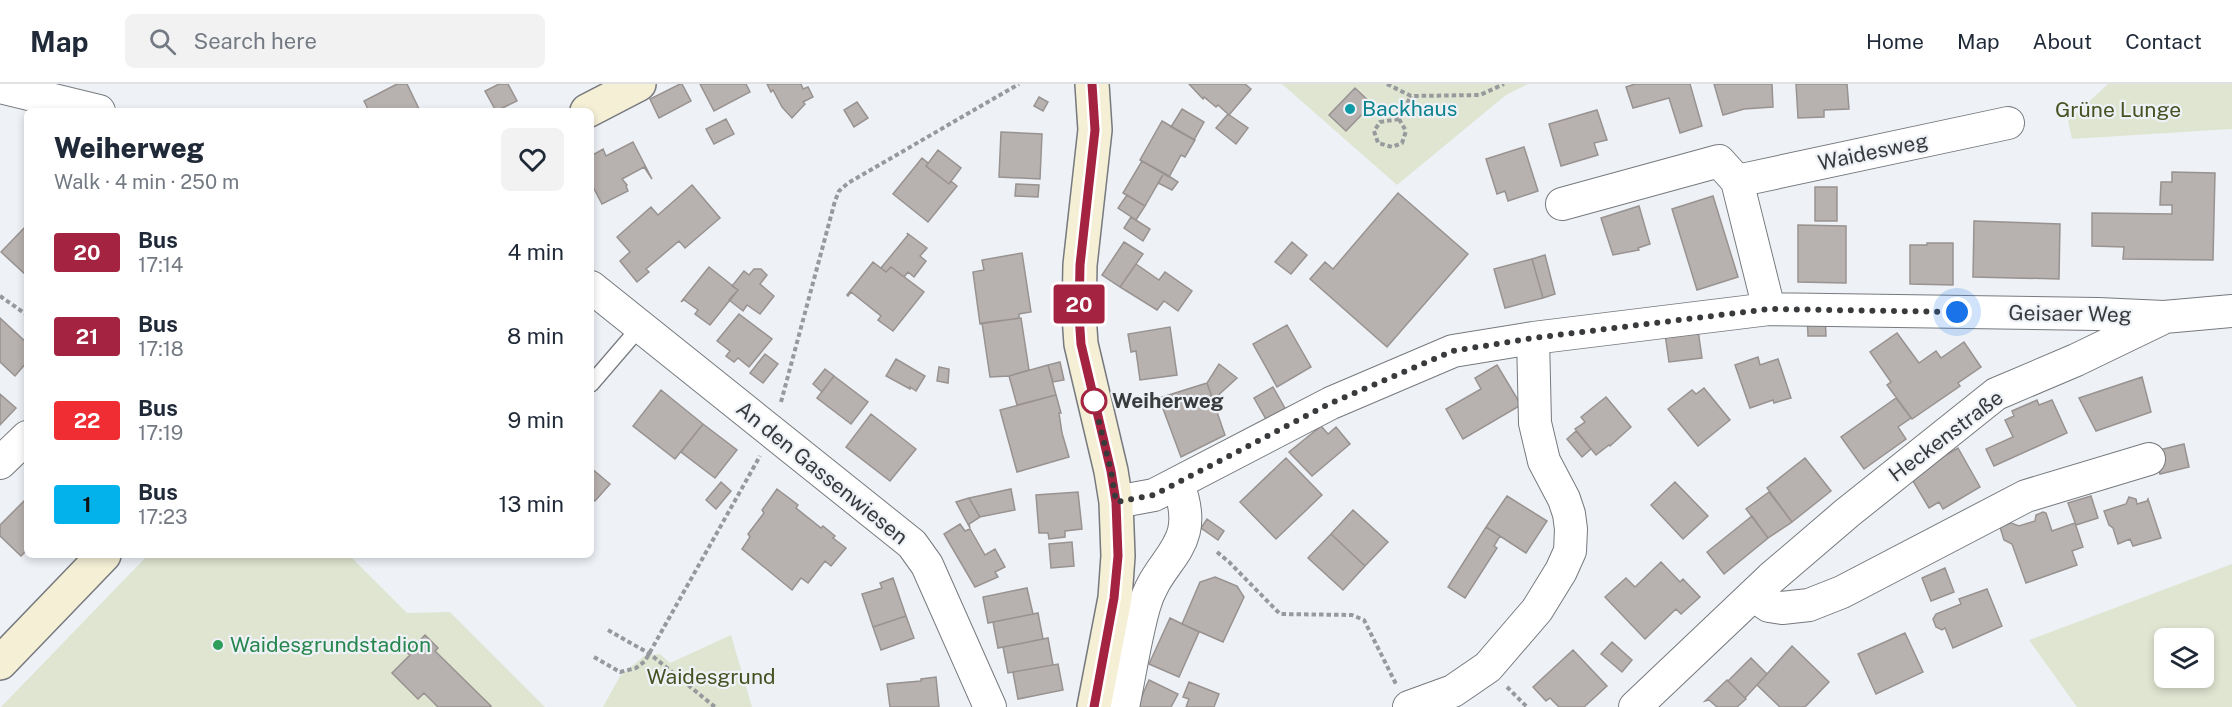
<!DOCTYPE html>
<meta charset="utf-8">
<style>
:root{--surface:#fff;--page:#f2f2f3;--text:#1f2937;--muted:#747a83;--line:#e0e1e3}
body{margin:0;font-family:"Public Sans",sans-serif;background:var(--page);color:var(--text);height:100vh;display:flex;flex-direction:column;font-size:22px;white-space:nowrap}
*{box-sizing:border-box;margin:0}
p{font-size:20px;color:var(--muted)}
.icon{flex:none;width:33px;height:33px;fill:none;stroke:currentColor;stroke-width:2;stroke-linecap:round;stroke-linejoin:round}
.map{position:relative;flex:1;overflow:hidden}
.sheet{position:absolute;left:24px;top:24px;width:570px;height:450px;display:flex;flex-direction:column;background:var(--surface);border-radius:9px;box-shadow:0 3px 9px #0003}
.sheet>*{flex:none}
.badge{padding:0 12px;border-radius:4px;font-size:21px;line-height:39px}
.tools{position:absolute;left:2154px;top:544px;display:grid;gap:12px}
.tools a{display:grid;place-items:center;width:60px;height:60px;border-radius:9px;background:var(--surface);box-shadow:0 3px 9px #0003;font-size:30px}
.you{position:absolute;width:30px;height:30px;margin:-15px;border:4px solid #fff;border-radius:50%;background:#1a73e8;box-shadow:0 0 0 9px #1a73e833}
.map>.badge{position:absolute;translate:-50% -50%;box-shadow:0 0 0 3px #fff}
.round{display:grid;place-items:center;flex:none;width:63px;height:63px;border-radius:9px;background:var(--page)}
.headline{display:flex;align-items:center;justify-content:space-between;height:102px;padding:0 30px}
h1{font-size:28px;font-weight:800;line-height:45px}
ul{padding:0;list-style:none}
li{display:flex;align-items:center;gap:18px;height:84px;padding:0 30px}
li div{flex:1}
li b{display:block;font-size:22px}
li em{font-style:normal}
li .badge{min-width:66px;font-weight:700;text-align:center}
header{display:flex;align-items:center;gap:36px;box-sizing:border-box;height:84px;padding:0 30px;background:var(--surface);border-bottom:2px solid var(--line)}
header strong{font-size:28px}
nav{display:flex;gap:33px;margin-inline-start:auto;font-size:21px}
.search{width:420px;height:54px;background:var(--page);display:flex;align-items:center;gap:15px;box-sizing:border-box;padding:0 21px;border-radius:9px;color:var(--muted);font-size:22px}
.map>svg:first-child{display:block}
</style>
<header>
<strong>Map</strong>
<div class="search"><svg class="icon" aria-label="search" viewBox="0 0 24 24"><circle cx="10" cy="10" r="6"/><path d="M15 15l6 6"/></svg>Search here</div>
<nav><a>Home</a><a>Map</a><a>About</a><a>Contact</a></nav>
</header>
<div class="map">
<svg width="2232" height="623" viewBox="0 0 2232 623">
<rect width="100%" height="100%" fill="#eef2f7"/>
<!-- green -->
<path fill="#dfe5d1" fill-rule="evenodd" d="M1282,0H1528L1506,11L1397,101Z
M2108,0H2232V45L2072,55L2068,37Z
M148,471H349L407,529L450,528L545,623H1Z
M2232,480V623H2077L2029,556ZM2164,555H2204V594H2164Z
M731,551L752,623H603L620,592L644,572L660,570L670,579Z"/>
<!-- building -->
<path fill="#b7b1af" stroke="#989290" stroke-width="1.5" d="M397,0H407L420,27H369L364,17Z
M499,0H508L517,17L496,27L485,7Z
M680,0H682L691,17L659,34L650,15Z
M700,0H746L750,8L714,27Z
M767,0H801L803,5L808,3L813,13L803,18L805,20L792,34L782,23L773,6L771,8Z
M1189,0H1245L1251,5L1229,31L1218,21L1216,23L1204,13L1203,15Z
M1635,0H1690L1702,42L1680,49L1669,14L1633,24L1626,3Z
M1714,0H1772L1773,23L1744,25L1723,31Z
M1796,0H1847L1849,25L1824,26V33L1798,34Z
M1355,4L1372,20L1346,47L1329,31Z
M1039,13L1048,18L1043,27L1034,22Z
M857,18L868,34L854,43L844,26Z
M1182,25L1204,38L1194,56L1171,43Z
M1597,26L1607,56L1594,59L1598,71L1561,82L1549,40Z
M1228,30L1248,44L1236,60L1216,44Z
M726,35L734,50L714,60L706,45Z
M1162,37L1195,56L1185,73L1181,71L1169,93L1140,76Z
M1001,48L1042,50L1040,95L999,93Z
M633,58L652,95L644,83L622,95L627,101L626,102L628,107L602,120L591,99V72L603,65L606,72Z
M1524,63L1538,107L1508,117L1505,107L1497,110L1486,75Z
M938,66L961,84L949,100L926,82Z
M922,74L928,79L926,82L949,100L951,97L957,102L928,138L893,110Z
M1142,77L1164,89L1145,122L1123,109Z
M2172,88L2215,89L2213,176L2123,175L2124,163L2092,162V129L2172,130V121H2160L2161,98H2172Z
M1164,89L1178,98L1172,106L1158,99Z
M1016,100L1039,101L1038,113L1015,112Z
M692,101L720,134L685,164L679,157L646,185L649,188L637,198L620,177L630,168L617,153L651,123L658,131Z
M1815,103H1837V137H1815Z
M1398,109L1468,170L1387,263L1310,195L1325,178L1333,185Z
M1127,111L1145,122L1136,136L1118,124Z
M1713,112L1738,193L1697,206L1672,125Z
M1639,122L1650,160L1638,164L1639,166L1613,171L1601,134Z
M1131,133L1150,145L1143,157L1124,144Z
M1974,137L2060,140L2059,195L1973,193Z
M1798,141L1846,142V199L1798,198Z
M25,143L27,145L26,191L1,168Z
M907,149L927,164L920,172L926,177L914,193L908,188L904,193L891,183L886,188L881,184L908,151Z
M1124,158L1143,170L1120,203L1102,191Z
M1292,158L1307,171L1291,190L1275,178Z
M1927,159H1953V201L1910,200V161H1927Z
M1022,169L1031,228L1019,230V234L980,240L973,188L984,186L982,176Z
M1545,171L1555,210L1543,214L1532,175Z
M1532,175L1543,214L1505,224L1494,185Z
M873,178L886,188L891,183L924,208L893,247L878,236L881,232L851,208L848,212L847,211Z
M1136,180L1159,196L1165,188L1192,207L1178,227L1164,217L1157,226L1120,203Z
M709,183L738,206L710,241L695,230L698,226L684,216L681,218Z
M754,185H761L767,191L760,200L774,212L760,230L747,221L743,227L729,216L738,206L732,202L744,187L749,191Z
M739,230L772,255L749,283L738,274L734,278L726,272L730,267L717,257Z
M1807,230H1825L1826,252H1808Z
M0,234L27,259V278L15,292L0,278Z
M1021,234L1029,286L1009,292L990,293L982,239Z
M1287,241L1311,283L1277,303L1253,260Z
M1170,243L1177,291L1140,296L1136,267L1131,268L1128,250Z
M1698,246L1702,274L1669,278L1665,250Z
M1897,249L1919,279L1936,267L1941,274L1964,258L1981,283L1958,299L1960,302L1912,335L1887,301L1891,298L1870,268Z
M765,270L778,280L763,299L750,289Z
M1758,273L1760,281L1778,275L1791,314L1774,319L1773,316L1750,324L1735,281Z
M896,275L925,292L916,307L910,303V305L886,292Z
M1060,278L1064,296L1053,298L1048,281Z
M1219,280L1237,294L1213,316L1207,299Z
M1048,281L1056,311L1017,321L1009,292Z
M1497,281L1521,321L1463,355L1446,325L1481,305L1475,294Z
M939,283L949,285L948,299L937,297Z
M825,285L834,292L822,308L813,300Z
M834,292L868,318L851,340L817,314Z
M2142,293L2151,328L2096,347L2079,314Z
M1207,299L1225,351L1181,373L1159,314Z
M1273,303L1286,326L1267,337L1254,314Z
M1704,304L1730,336L1698,362L1668,325L1692,306L1696,310Z
M661,306L703,340L675,375L633,342Z
M0,310L16,324L0,341Z
M1056,311L1061,329H1059L1062,349L1069,373L1017,388L1000,326Z
M1606,313L1631,343L1610,362L1609,361L1596,371L1575,345L1585,338L1581,333Z
M1896,314L1911,334L1898,343L1906,355L1864,385L1841,353Z
M2037,316L2039,321L2052,316L2067,349L1994,382L1986,365L2013,353L2005,336L2014,332L2012,327Z
M871,330L916,365L890,397L846,363Z
M703,340L737,366L715,394L681,368Z
M1321,342L1328,350L1336,343L1350,360L1312,392L1289,368Z
M1576,347L1591,365L1582,373L1567,355Z
M2184,360L2189,383L2160,390L2155,367Z
M1958,364L1980,403L1943,425L1939,418L1929,424L1910,392Z
M1286,374L1322,411L1276,455L1240,418Z
M1805,374L1831,407L1792,438L1767,404Z
M591,384L610,400L595,417L591,413Z
M721,398L731,407L716,425L706,416Z
M1675,398L1708,432L1683,455L1651,421Z
M777,405L798,421L796,424L821,444L823,442L835,452L833,454L846,464L831,482L825,477L808,499L801,494L792,506L742,465L750,453L748,450L764,429L762,426Z
M1011,405L1015,426L980,433L969,414Z
M1078,408L1082,445L1065,447V453L1049,455L1048,449H1039L1036,411Z
M1769,408L1792,438L1768,454L1746,425Z
M1507,412L1547,437L1526,469L1486,443Z
M2091,412L2098,434L2076,441L2068,419Z
M2129,413L2136,415L2137,420L2147,417L2148,415L2161,454L2133,462L2130,455L2118,460L2113,444L2109,441L2104,427L2126,420Z
M27,414V466L21,472L0,452V441Z
M969,414L980,433L969,440L970,444L956,418Z
M1353,426L1388,458L1365,482L1331,450Z
M2043,428L2046,429L2052,447L2075,439L2083,463L2072,467L2077,481L2026,499L2012,460L2004,456L2000,443L2011,439L2019,442L2035,437L2036,431Z
M1752,432L1768,454L1724,490L1707,468Z
M1207,435L1224,447L1218,456L1201,444Z
M960,440L965,447L970,445L985,471L995,465L1005,483L995,488L998,493L975,503L944,450Z
M1486,443L1500,452L1494,462L1497,464L1465,514L1448,503Z
M1331,450L1365,482L1343,506L1308,474Z
M1072,458L1074,482L1051,484L1049,460Z
M1661,478L1680,498L1683,495L1700,513L1681,530L1676,525L1645,555L1605,513L1626,494L1635,503Z
M1945,484L1954,508L1931,517L1922,494Z
M1215,493L1237,502L1244,513L1223,558L1182,540L1200,498Z
M893,494L906,532L873,543L862,510L882,504L880,499Z
M1027,504L1033,530L988,539L983,513Z
M1987,505L2002,542L1953,564L1945,544L1942,546L1936,543L1933,535L1936,530L1961,520L1959,515Z
M1038,529L1043,555L998,564L993,538Z
M906,532L914,554L881,566L873,543Z
M1170,534L1199,548L1179,593L1149,580Z
M1905,549L1923,588L1876,610L1858,570Z
M425,551L438,564L435,567L491,622L489,623H438L424,609L418,615L392,589L410,571L407,569Z
M1048,554L1053,581L1008,589L1003,563Z
M1612,558L1632,576L1622,588L1601,570Z
M1792,562L1829,598L1805,623H1780L1757,601Z
M1573,566L1607,602L1584,623H1559L1550,614L1546,617L1533,603Z
M1751,574L1767,590L1745,614L1728,597Z
M1058,580L1063,606L1018,615L1013,588Z
M936,593L939,623H890L887,600L921,597V595Z
M1149,596L1178,610L1171,623H1137Z
M1727,596L1746,615L1737,623H1717L1709,616L1705,617Z
M1189,598L1219,610L1214,623H1186L1189,615L1183,613Z"/>
<g fill="none" stroke-linecap="round" stroke-linejoin="round">
<!-- lane casing -->
<g stroke="#76797d" stroke-width="18">
<path id="lane" d="M591,300L640,243"/>
</g>
<!-- street casing -->
<g stroke="#76797d" stroke-width="34">
<path id="street" d="M0,3L99,27
M1737,97L2008,39
M1562,120L1719,77L1737,97L1769,225
M591,203L912,460L927,481L990,623
M0,379L27,353
M1116,418L1154,411L1331,319L1453,267L1533,254L1769,225L2098,230L2164,233L2232,227
M1753,511L1769,522L1782,524L1809,521L1842,508L2026,412L2149,375
M1123,623C1130,590 1135,555 1144,523C1158,471 1203,465 1178,400
M1409,623L1453,607L1488,583L1537,526L1561,487L1570,467L1571,445L1569,430L1564,415L1544,377L1535,339L1533,254
M1635,623L1771,494L1847,429L1996,310L2076,276L2161,235"/>
</g>
<!-- secondary casing -->
<g stroke="#76797d" stroke-width="36">
<path id="secondary" d="M1092,0L1095,46L1080,181L1079,231L1081,260L1111,387L1116,418L1118,472L1115,514L1094,623
M587,27L639,0
M0,579L104,471"/>
</g>
<!-- path -->
<path stroke="#979a9d" stroke-width="4" stroke-dasharray="4.5 3" stroke-linecap="butt" d="M1387,0L1411,12L1480,11L1504,0
M1399,35L1406,47L1402,59L1392,63L1378,59L1374,47L1380,38L1399,35L1411,12
M0,212L27,231
M781,318L835,117L839,107L848,99L1019,0
M1217,468L1229,478L1280,530L1352,531L1364,536L1396,600
M608,546L650,570L715,623
M594,573L620,588L636,584L645,577L760,372
M1507,603L1527,623"/>
<!-- lane -->
<use href="#lane" stroke="#fff" stroke-width="15"/>
<!-- street -->
<use href="#street" stroke="#fff" stroke-width="32"/>
<!-- secondary -->
<use href="#secondary" stroke="#f5efd6" stroke-width="33"/>
</g>
<g fill="none" stroke-linecap="round" stroke-linejoin="round">
<!-- line casing -->
<g stroke="#fff" stroke-width="14">
<path id="line" d="M1092,0L1095,46L1080,181L1079,231L1081,260L1111,387L1116,418L1118,472L1114,514L1094,623"/>
</g>
<!-- line -->
<use href="#line" stroke="#a32340" stroke-width="9"/>
<!-- walk -->
<path stroke="#383a3c" stroke-width="6" stroke-dasharray="0 10.8" d="M1094,317L1111,387L1116,418L1154,411L1331,319L1453,267L1533,254L1769,225L1957,228"/>
</g>
<!-- markers -->
<circle fill="#0f9aa8" stroke="#eef2f7" stroke-width="2" cx="1350" cy="25" r="6"/>
<circle fill="#fff" stroke="#a32340" stroke-width="3" cx="1094" cy="317" r="12"/>
<circle fill="#2e9e5b" stroke="#eef2f7" stroke-width="2" cx="218" cy="561" r="6"/>
<g text-anchor="middle" stroke-width="4.5" stroke-linejoin="round" paint-order="stroke">
<!-- culture labels -->
<g font-size="21" fill="#0d838f" stroke="#eef2f7" text-anchor="start">
<text x="1362" y="32">Backhaus</text>
</g>
<!-- park labels -->
<g font-size="21" fill="#475121" stroke="#eef2f7">
<text x="2118" y="33">Grüne Lunge</text>
<text x="711" y="600">Waidesgrund</text>
</g>
<!-- street labels -->
<g font-size="21" fill="#383a3c" stroke="#eef2f7">
<text transform="translate(1873 68) rotate(-12)" y="7">Waidesweg</text>
<text transform="translate(2070 230) rotate(1)" y="7">Geisaer Weg</text>
<text transform="translate(1946 352) rotate(-37)" y="7">Heckenstraße</text>
<text transform="translate(822 389) rotate(39)" y="7">An den Gassenwiesen</text>
</g>
<!-- stop labels -->
<g font-size="21" font-weight="bold" fill="#383a3c" stroke="#eef2f7" text-anchor="start">
<text x="1112" y="324">Weiherweg</text>
</g>
<!-- leisure labels -->
<g font-size="21" fill="#27864d" stroke="#eef2f7" text-anchor="start">
<text x="230" y="568">Waidesgrundstadion</text>
</g>
</g>
</svg>
<div class="tools">
<a><svg class="icon" aria-label="layers" viewBox="0 0 24 24"><path d="M12 4l9 5-9 5-9-5zM3 14l9 5 9-5"/></svg></a>
</div>
<div class="you" style="left:1957px;top:228px"></div>
<b class="badge" style="left:1079px;top:220px;background:#a32340;color:#fff">20</b>
<section class="sheet">
<div class="headline"><div><h1>Weiherweg</h1><p>Walk · 4 min · 250 m</p></div><a class="round"><svg class="icon" aria-label="heart" viewBox="0 0 24 24"><path d="M12 20l-8-8c-3-5 5-10 8-4 3-6 11-1 8 4z"/></svg></a></div>
<ul>
<li><span class="badge" style="background:#a32340;color:#fff">20</span><div><b>Bus</b><p>17:14</p></div><em>4 min</em></li>
<li><span class="badge" style="background:#a32340;color:#fff">21</span><div><b>Bus</b><p>17:18</p></div><em>8 min</em></li>
<li><span class="badge" style="background:#ef2d32;color:#fff">22</span><div><b>Bus</b><p>17:19</p></div><em>9 min</em></li>
<li><span class="badge" style="background:#03b1eb;color:#111">1</span><div><b>Bus</b><p>17:23</p></div><em>13 min</em></li>
</ul>
</section>
</div>
